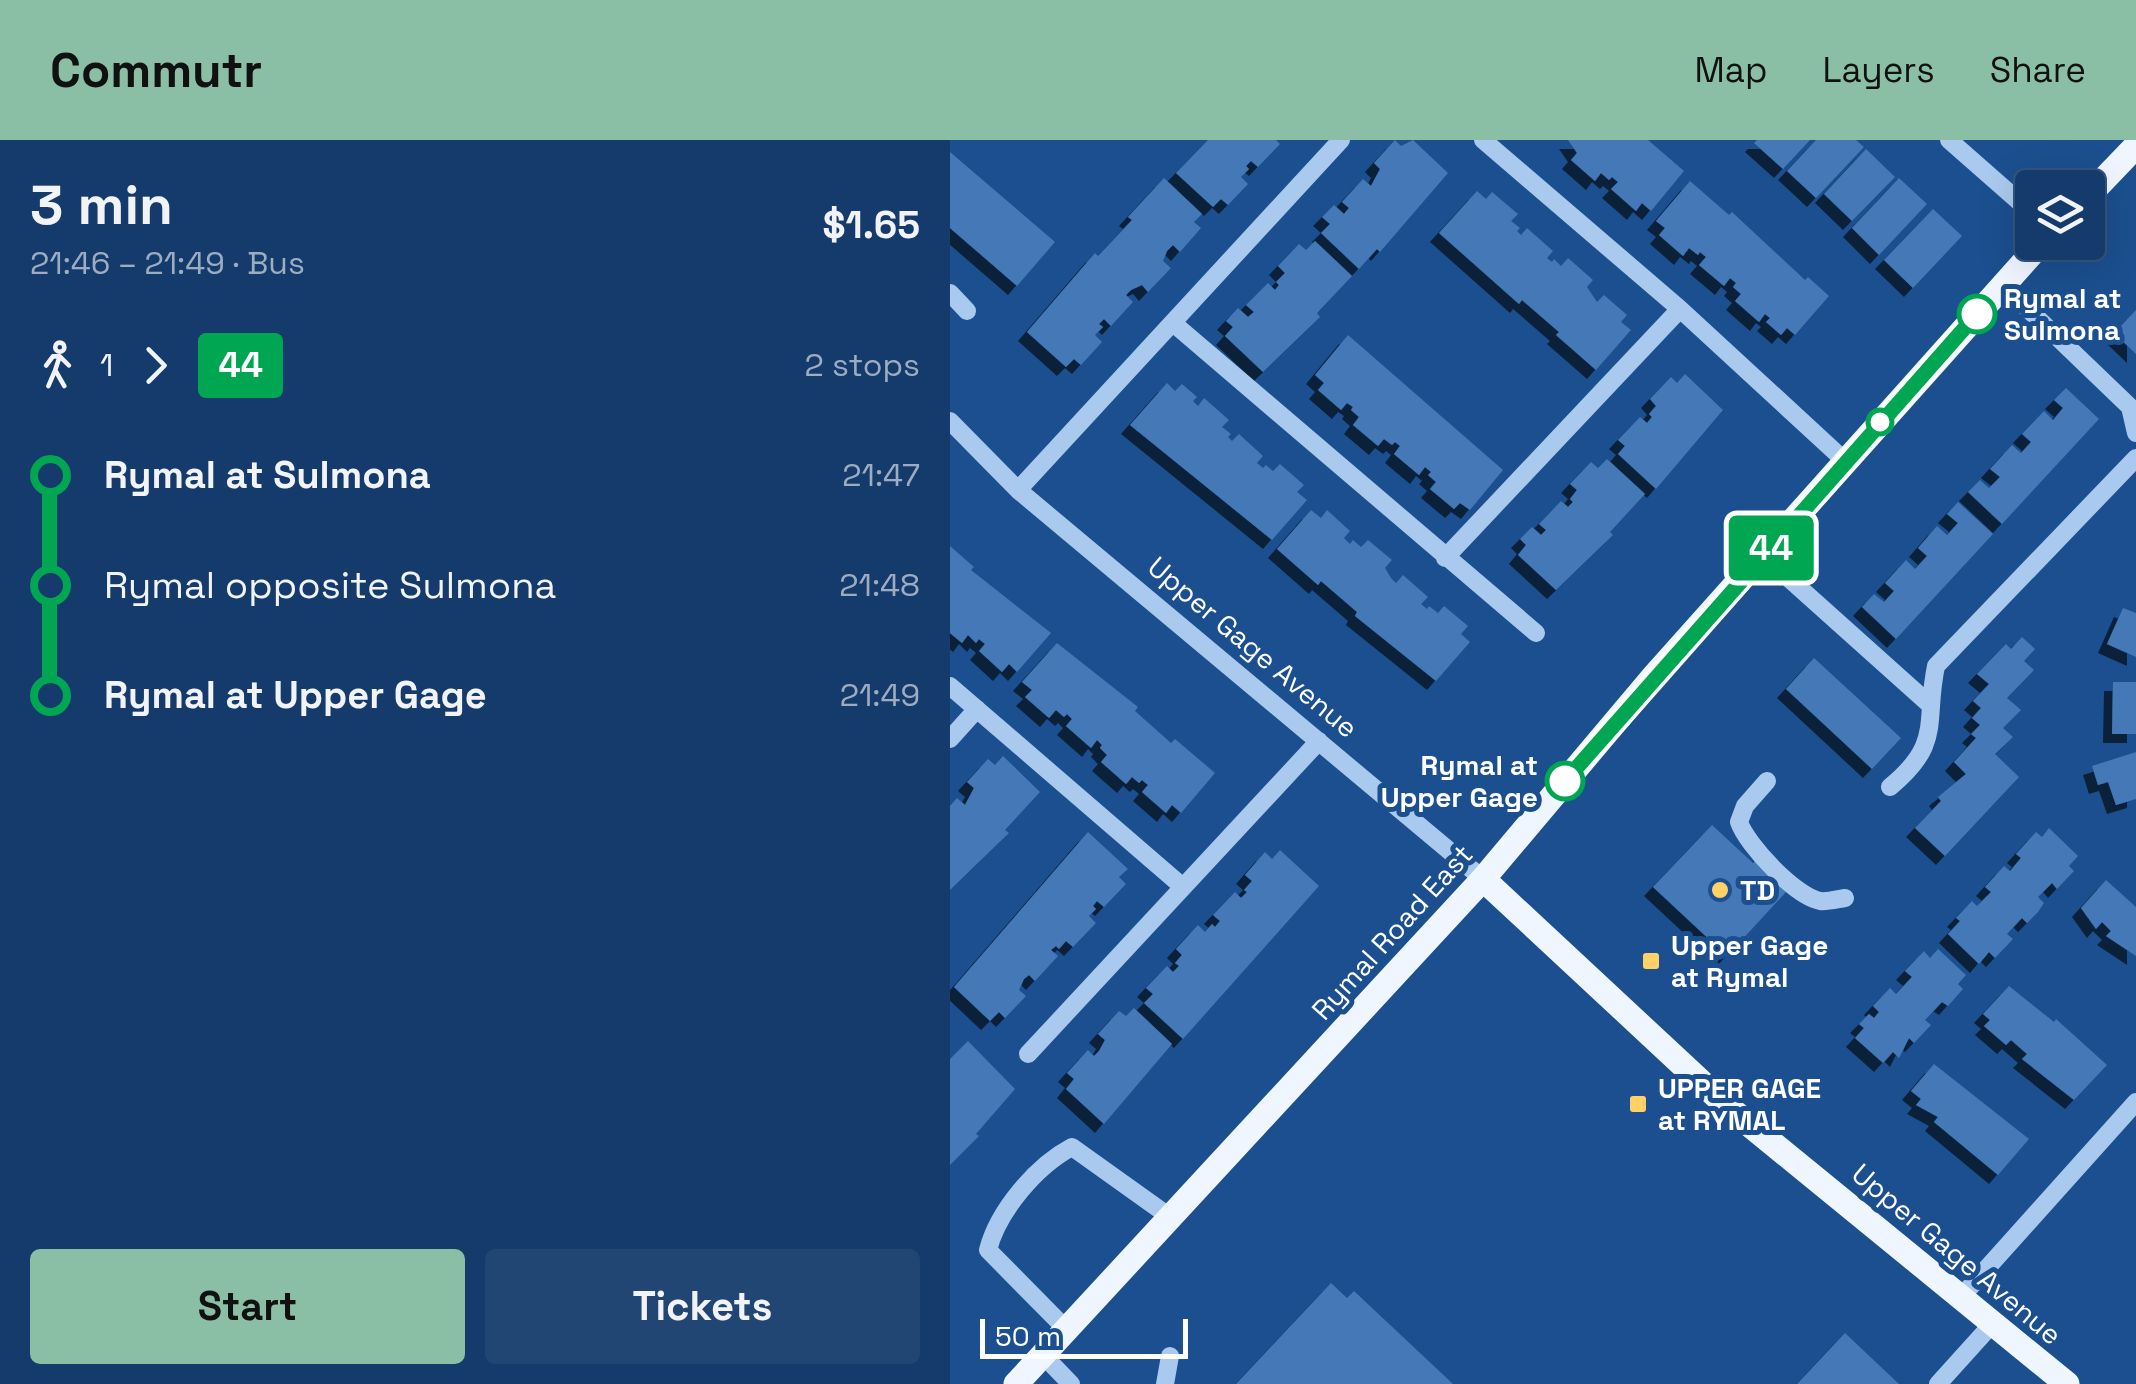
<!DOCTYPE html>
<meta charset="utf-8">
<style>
:root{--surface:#143b6b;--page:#214673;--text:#f1f3f6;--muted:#9dadc1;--line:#33557e;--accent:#8abfa5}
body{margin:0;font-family:"Space Grotesk",sans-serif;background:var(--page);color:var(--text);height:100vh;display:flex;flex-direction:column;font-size:38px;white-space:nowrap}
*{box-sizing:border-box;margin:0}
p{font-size:32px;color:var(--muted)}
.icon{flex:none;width:55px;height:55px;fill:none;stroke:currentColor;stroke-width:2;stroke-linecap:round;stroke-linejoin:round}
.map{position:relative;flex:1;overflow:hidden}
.drawer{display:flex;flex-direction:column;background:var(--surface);width:950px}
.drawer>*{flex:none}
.badge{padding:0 20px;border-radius:8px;font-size:35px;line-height:65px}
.fabs{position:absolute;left:1065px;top:30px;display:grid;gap:20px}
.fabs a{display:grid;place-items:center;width:90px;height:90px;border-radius:10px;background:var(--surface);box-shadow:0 10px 40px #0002,0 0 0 2px var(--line);font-size:50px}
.scale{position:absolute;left:30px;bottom:25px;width:208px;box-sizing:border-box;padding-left:10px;border:5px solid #fff;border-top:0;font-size:28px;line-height:35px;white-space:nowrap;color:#fff;-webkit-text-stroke:8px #1b4f8f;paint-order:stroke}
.map>.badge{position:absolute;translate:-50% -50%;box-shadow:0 0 0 5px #fff}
.legs{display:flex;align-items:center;gap:15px;height:110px;padding:0 30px;font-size:32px}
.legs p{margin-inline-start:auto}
.head{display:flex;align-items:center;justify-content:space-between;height:170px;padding:0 30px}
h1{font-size:55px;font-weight:700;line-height:75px}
.button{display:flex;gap:20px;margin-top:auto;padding:20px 30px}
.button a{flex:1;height:115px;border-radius:10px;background:var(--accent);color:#111;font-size:40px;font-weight:700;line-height:115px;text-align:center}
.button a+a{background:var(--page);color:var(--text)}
ul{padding:0 30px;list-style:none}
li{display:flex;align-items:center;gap:35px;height:110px;font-size:38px}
li i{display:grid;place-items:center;width:15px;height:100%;margin:0 12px;background:currentColor}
li i::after{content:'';width:25px;height:25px;margin:-12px;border:8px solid;border-radius:50%;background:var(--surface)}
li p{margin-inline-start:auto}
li:first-child i{background:linear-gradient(#0000 50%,currentColor 0)}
li:last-child i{background:linear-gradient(currentColor 50%,#0000 0)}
header{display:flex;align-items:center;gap:60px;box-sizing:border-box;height:140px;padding:0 50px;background:var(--accent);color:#111}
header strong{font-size:48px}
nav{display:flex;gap:55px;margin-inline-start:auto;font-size:35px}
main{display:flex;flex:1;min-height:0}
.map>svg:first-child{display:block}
</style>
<header>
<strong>Commutr</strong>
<nav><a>Map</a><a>Layers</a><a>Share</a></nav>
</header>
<main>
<section class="drawer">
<div class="head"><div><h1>3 min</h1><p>21:46 – 21:49 · Bus</p></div><b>$1.65</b></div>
<div class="legs"><svg class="icon" aria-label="walk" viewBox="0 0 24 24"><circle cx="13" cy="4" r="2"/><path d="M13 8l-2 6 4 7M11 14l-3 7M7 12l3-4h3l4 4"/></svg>1<svg class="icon" aria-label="forward" viewBox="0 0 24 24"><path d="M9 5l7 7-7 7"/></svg><b class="badge" style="background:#00a651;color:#fff">44</b><p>2 stops</p></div>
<ul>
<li><i style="color:#00a651"></i><b>Rymal at Sulmona</b><p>21:47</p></li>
<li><i style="color:#00a651"></i><span>Rymal opposite Sulmona</span><p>21:48</p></li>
<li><i style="color:#00a651"></i><b>Rymal at Upper Gage</b><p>21:49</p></li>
</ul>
<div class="button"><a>Start</a><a>Tickets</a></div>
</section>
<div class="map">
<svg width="1186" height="1244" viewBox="0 0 1186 1244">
<defs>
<filter id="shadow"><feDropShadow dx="-9" dy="9" stdDeviation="0" flood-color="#0009"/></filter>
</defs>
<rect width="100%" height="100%" fill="#1b4f8f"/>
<!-- building -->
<path fill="#4478b7" filter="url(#shadow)" d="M258,0H326L330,4L308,27L301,21L296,26L299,29L291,37L298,44L278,65L271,59L263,67L226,33Z
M445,0L451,6L463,0L498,33L430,112L427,109L409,129L371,93L380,84L372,77L384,65L394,74L399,68L392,62L413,39L421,46L430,29L424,23Z
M618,0H698L734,31L701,71L692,63L686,71L661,49L668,42L662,37L659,40L651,33L645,41L621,20L627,13Z
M807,0H860L833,29L804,3Z
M866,0H906L914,7L866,58L837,31Z
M916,9L945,37L902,81L874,54Z
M0,12L105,102L67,146L0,88Z
M214,38L252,74L244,82L251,88L230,112L223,105L217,111L213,121L221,128L198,152L192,145L181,150L176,155L183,162L161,186L154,179L149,184L153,187L145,195L152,202L131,225L124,219L116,227L77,192L145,113L148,116L182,80L178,77Z
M949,38L977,64L929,115L902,88Z
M740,41L779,75L782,72L855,140L858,137L879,156L845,195L837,188L831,195L816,182L820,178L815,174L809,182L785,161L791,154L783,147L786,143L780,138L774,146L749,125L756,117L750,112L748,115L739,108L733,116L709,95L715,88L706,81Z
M527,51L536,59L542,52L568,74L561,81L570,88L567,91L571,95L577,88L603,111L597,118L602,122L604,119L611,126L618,118L643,140L637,147L647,162L654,155L677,175L671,182L681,190L646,230L606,195L609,192L572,160L569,164L489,93Z
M983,69L1012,96L963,148L934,120Z
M365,101L402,136L367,173L370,177L313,232L275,196L283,187L276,181L288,168L298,177L304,172L296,165L318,143L325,150L329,145L326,142L335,133L328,126L349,104L356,110Z
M1186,170V214L1164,193Z
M398,195L553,330L520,370L510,363L504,369L480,349L486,342L478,335L481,332L475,327L469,335L444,314L450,306L445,302L442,305L434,299L428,306L403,285L409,277L401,270L403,267L397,263L391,270L368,250L374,243L365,235Z
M735,234L773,270L706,349L668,314L675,306L668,300L690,277L697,283L702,277L699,274L706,266L700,259L721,237L727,243Z
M217,243L225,251L232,244L247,257L243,261L248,266L254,258L279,280L272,287L281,294L278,297L282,301L289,294L313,316L307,323L313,328L316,325L323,331L330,324L354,345L347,352L357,360L322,400L180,285Z
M1116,248L1149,279L1052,384L1018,352L1030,340L1039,348L1050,337L1040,329L1062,305L1071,313L1081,302L1072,294L1094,271L1103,280L1113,268L1104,260Z
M657,319L695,354L660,392L663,395L606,450L568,415L576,405L570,399L582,387L591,395L596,390L589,384L611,361L618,367L623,362L620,359L627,350L620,344L641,322L648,328Z
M1008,362L1043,394L946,499L912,467L924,454L934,462L944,451L935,443L956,420L965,429L977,416L968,408L987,386L997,395L1008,383L997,374Z
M361,370L371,378L377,370L400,391L394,398L400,404L403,400L411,407L418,400L442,420L435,428L441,438L446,443L453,435L478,457L471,464L477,469L479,466L488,473L494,466L518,486L511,494L520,502L486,541L405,476L407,472L371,441L368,445L327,409Z
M0,406L24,427L21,430L101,493L67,532L59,524L52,532L29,511L35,504L29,499L26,503L18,495L12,503L0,493Z
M1173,468L1186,473V517L1157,504Z
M1072,497L1085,509L1074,521L1084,530L1057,558L1071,570L1053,588L1063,597L1045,614L1069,637L995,716L965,688L991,661L988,657L1016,634L1004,622L1026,598L1021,594L1030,585L1022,578L1031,568L1023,561L1039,544L1027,534L1056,504L1061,509Z
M107,503L188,567L185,571L221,603L225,599L265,633L231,673L222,665L216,673L192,652L198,645L192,640L189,643L182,637L176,644L151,622L157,615L150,608L152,605L147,600L141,608L116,586L122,579L117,574L114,577L106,570L99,578L75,557L82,550L72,542Z
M864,518L951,598L922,629L836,549Z
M1163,542H1186V594H1162Z
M1186,612V659L1166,665L1158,642L1148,645L1142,626Z
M53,616L90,652L55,690L59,693L0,750V666L7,658L15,665L24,648L17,642L38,619L45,625Z
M762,685L803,723L816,708L828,720L816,733L836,752L777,816L703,747Z
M1099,688L1128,716L1119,726L1124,731L1107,749L1102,743L1088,757L1094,763L1088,772L1077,783L1072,778L1057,794L1063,799L1045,818L1039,812L1029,824L998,794L1010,781L1006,778L1022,761L1027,766L1041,752L1035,747L1054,726L1060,731L1071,718L1066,714L1086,692L1092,697Z
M138,692L178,729L169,737L176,744L154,767L147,761L143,766L146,769L139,776L146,783L123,807L116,801L109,809L106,806L101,810L108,816L85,841L79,835L74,839L69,850L76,856L55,878L49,872L40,881L4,847Z
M330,710L369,746L233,899L194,863L203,854L196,848L217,826L223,832L229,826L225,823L232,815L226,809L248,785L255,792L262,784L265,787L270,781L263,775L285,752L291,758L297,752L294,750L302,741L295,735L315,712L322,719Z
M1156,740L1186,767V816L1156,796L1161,791L1152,782L1146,789L1131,768Z
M988,809L1016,835L1008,844L1013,849L998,866L992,862L975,880L981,885L964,903L959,898L949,918L943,912L933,923L905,898L914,888L909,884L919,874L924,878L929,872L923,866L940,848L946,854L962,837L955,831L974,811L980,818Z
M1059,846L1104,882L1106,879L1157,925L1124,960L1072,919L1077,914L1061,900L1056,905L1034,886L1040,880L1033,874Z
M184,868L222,904L154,984L116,949L124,939L117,933L138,910L144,916L149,911L155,900L148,894L169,871L176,876Z
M18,901L65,949L26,994L29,996L0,1025V919Z
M984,924L1079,999L1048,1035L984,982L988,977L966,965L971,959L961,951Z
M381,1143L397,1158L404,1151L503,1244H286Z
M895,1193L949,1244H847Z"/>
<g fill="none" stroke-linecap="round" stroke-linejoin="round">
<!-- minor -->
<path stroke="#a9c9ee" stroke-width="18" d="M533,0L730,169L895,321
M999,0L1082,73
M1053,145L1180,267L1186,293
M0,153L17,171
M223,183L586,493
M0,281L68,350L533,739
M68,350L391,0
M814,416L978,563
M495,418L730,169
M0,546L233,747
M0,599L27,569
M817,641L795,666L789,682C797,705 845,756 870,761C877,762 888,759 895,758
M940,647C993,603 974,584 986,526L1186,318
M78,914L369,601
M1012,1156L1186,962
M116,1189L38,1110C48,1071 86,1026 122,1007L220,1077
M93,1215L121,1244
M215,1244L220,1216
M988,1244L1044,1182"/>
<!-- major -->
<path stroke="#f0f6ff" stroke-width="25" d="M1138,56L1186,6
M533,739L778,967L1117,1244
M66,1244L533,739L704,536L1092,102"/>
</g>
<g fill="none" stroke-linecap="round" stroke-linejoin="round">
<!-- line-1 casing -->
<g stroke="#fff" stroke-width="22">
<path id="line-1" d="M615,641L1027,174"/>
</g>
<!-- line-1 -->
<use href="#line-1" stroke="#00a651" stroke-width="15"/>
</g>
<!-- markers -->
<g fill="#fff" stroke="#00a651" stroke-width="5">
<circle cx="1027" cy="174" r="18"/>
<circle cx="930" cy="282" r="12"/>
<circle cx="615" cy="641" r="18"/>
</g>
<g fill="#ffd166" stroke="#1b4f8f" stroke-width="4">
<circle cx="770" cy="750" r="10"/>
<rect x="691" y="811" width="20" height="20" rx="5"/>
<rect x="678" y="954" width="20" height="20" rx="5"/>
</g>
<g text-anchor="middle" stroke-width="10" stroke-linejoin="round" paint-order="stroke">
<!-- stop labels -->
<g font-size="28" font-weight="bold" fill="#fff" stroke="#1b4f8f" text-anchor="start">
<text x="1054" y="168">Rymal at<tspan x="1054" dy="32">Sulmona</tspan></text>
<text x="588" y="635" text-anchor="end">Rymal at<tspan x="588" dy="32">Upper Gage</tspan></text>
</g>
<!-- street labels -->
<g font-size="28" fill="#fff" stroke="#1b4f8f">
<text transform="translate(303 507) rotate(40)" y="10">Upper Gage Avenue</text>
<text transform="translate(442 792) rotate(-48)" y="10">Rymal Road East</text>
<text transform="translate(1007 1114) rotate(40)" y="10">Upper Gage Avenue</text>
</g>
<!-- poi labels -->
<g font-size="28" font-weight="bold" fill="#fff" stroke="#1b4f8f" text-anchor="start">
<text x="790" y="760">TD</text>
<text x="721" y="815">Upper Gage<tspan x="721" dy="32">at Rymal</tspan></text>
<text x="708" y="958">UPPER GAGE<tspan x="708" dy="32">at RYMAL</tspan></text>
</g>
</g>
</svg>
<div class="fabs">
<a><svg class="icon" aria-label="layers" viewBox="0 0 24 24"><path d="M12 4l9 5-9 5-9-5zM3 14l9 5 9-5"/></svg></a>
</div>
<div class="scale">50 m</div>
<b class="badge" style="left:821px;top:408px;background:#00a651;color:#fff">44</b>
</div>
</main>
